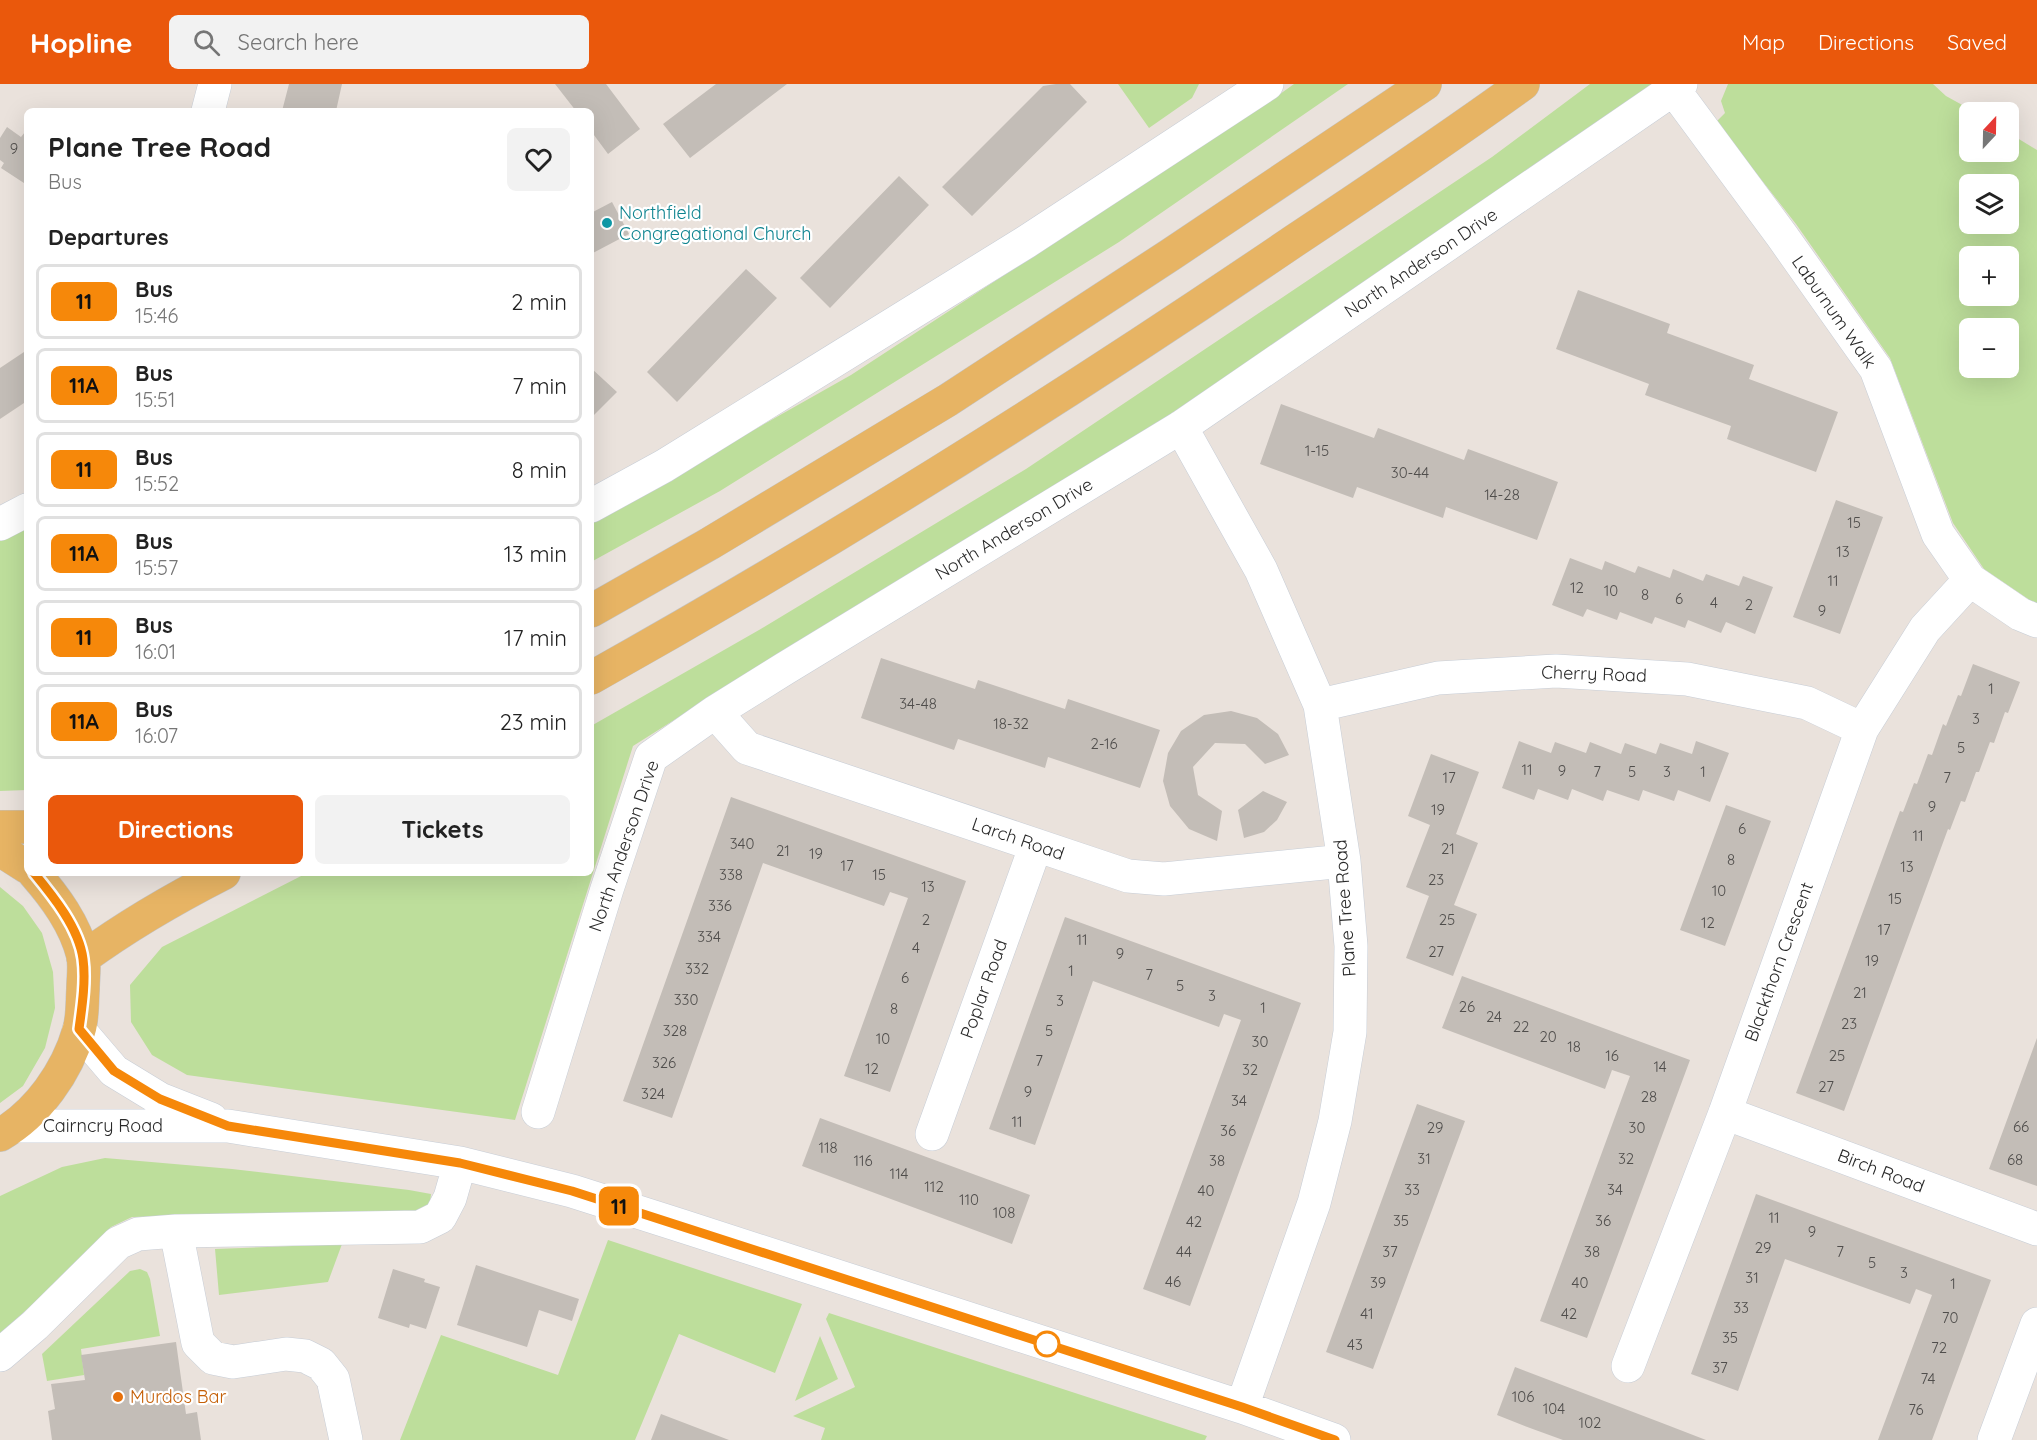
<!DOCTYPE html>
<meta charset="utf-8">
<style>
:root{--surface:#fff;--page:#f2f2f2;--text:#222;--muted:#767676;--line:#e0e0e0;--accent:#ea580c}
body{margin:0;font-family:Quicksand,sans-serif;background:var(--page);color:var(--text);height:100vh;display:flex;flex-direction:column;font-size:22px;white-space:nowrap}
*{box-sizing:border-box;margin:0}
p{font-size:20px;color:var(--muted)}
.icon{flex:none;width:33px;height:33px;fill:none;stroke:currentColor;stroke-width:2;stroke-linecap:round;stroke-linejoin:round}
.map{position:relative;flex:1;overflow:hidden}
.drawer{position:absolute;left:24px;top:24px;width:570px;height:768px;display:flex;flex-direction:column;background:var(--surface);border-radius:9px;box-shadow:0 6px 24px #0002}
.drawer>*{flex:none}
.badge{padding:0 12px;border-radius:9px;font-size:21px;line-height:39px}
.needle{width:39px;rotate:22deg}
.tools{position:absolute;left:1959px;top:18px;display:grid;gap:12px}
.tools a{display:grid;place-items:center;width:60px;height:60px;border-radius:9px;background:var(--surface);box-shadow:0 6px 24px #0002;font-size:30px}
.map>.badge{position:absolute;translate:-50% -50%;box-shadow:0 0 0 3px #fff}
h2{padding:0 24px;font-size:22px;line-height:54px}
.round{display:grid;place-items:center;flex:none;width:63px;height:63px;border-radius:9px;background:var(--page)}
.overview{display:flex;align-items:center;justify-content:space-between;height:102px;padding:0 24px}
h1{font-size:28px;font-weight:700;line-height:45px}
.button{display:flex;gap:12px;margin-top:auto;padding:12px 24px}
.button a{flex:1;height:69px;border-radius:9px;background:var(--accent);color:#fff;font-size:24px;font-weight:700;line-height:69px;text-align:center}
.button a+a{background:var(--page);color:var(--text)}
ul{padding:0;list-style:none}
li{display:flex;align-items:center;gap:18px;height:75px;margin:0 12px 9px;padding:0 12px;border:3px solid var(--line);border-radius:9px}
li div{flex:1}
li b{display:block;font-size:22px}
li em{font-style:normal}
li .badge{min-width:66px;font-weight:700;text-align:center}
header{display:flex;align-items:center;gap:36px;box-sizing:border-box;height:84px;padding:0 30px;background:var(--accent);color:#fff}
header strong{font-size:28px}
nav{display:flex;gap:33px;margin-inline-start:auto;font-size:21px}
.search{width:420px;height:54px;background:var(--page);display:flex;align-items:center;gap:15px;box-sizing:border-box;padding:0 21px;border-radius:9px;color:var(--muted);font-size:22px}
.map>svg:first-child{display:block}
</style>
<header>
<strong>Hopline</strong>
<div class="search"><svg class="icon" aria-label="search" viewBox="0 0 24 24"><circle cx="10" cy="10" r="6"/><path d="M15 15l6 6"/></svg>Search here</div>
<nav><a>Map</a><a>Directions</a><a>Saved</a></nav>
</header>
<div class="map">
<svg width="2037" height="1356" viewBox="0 0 2037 1356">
<rect width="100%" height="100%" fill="#eae2dc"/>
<!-- green -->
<path fill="#bdde9b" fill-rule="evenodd" d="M1118,0H1199L1192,14L1149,44Z
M1294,0H1348L1119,158L720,407L591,478V438L851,291L1266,20Z
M1590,0H1657L1108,374L777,571L633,662L515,1036L187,991L152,971L131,938L130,901L162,863L307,789H591V642L759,546L1026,385L1492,73Z
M1728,0H1933L1946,12L1975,28H1970V68H2008L2009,49L2037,66V521L1984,485L1953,439L1890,274L1796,140L1716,38L1725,29L1721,17ZM1970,100H2008V140H1970ZM1970,172H2008V212H1970ZM1970,244H2008V284H1970Z
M27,440V706L0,707V452Z
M0,803L23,822L42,849L53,888L55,924L45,964L23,1002L0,1019Z
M105,1074L232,1085L409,1106L431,1110L430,1119L425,1127L132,1133L111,1143L45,1209L0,1250V1112L62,1083Z
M608,1156L802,1220L775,1289L679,1250L635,1356H400L441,1251L558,1291Z
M342,1160L328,1198L219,1211L215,1165Z
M140,1185L147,1188L150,1195L160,1252L81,1265L84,1291L47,1297L42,1270L130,1187Z
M829,1229L1207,1352L1205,1356H821L825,1344L793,1332L855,1303L826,1235Z
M820,1252L838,1295L795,1317Z"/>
<!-- building -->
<path fill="#c3bdb7" d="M289,0H342L336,27H282Z
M555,0H606L640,45L608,70L591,47V27H576Z
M716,0H787L690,74L663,40Z
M1056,0H1070L1087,18L972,132L942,103L1043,2Z
M7,43L21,53L25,48L27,49V101L1,84L4,79L0,76V54Z
M899,92L929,121L830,224L800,194Z
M612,118L629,150L591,170V129Z
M746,185L777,214L677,318L647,288Z
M1578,206L1670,240L1667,249L1754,281L1749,295L1838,328L1816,388L1727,355L1731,342L1645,311L1649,300L1556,265Z
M27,266V317L0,335V284Z
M591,284L617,308L591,334Z
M1281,320L1374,354L1378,344L1464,376L1468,365L1558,398L1537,456L1446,423L1443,434L1357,403L1353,414L1260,380Z
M1836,416L1883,433L1840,550L1793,533Z
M1570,474L1602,486L1605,477L1635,489L1638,482L1670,494L1673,485L1703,497L1706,490L1739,502L1743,492L1773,503L1755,550L1726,538L1721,549L1688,536L1685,544L1655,533L1652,540L1620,528L1617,536L1587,525L1583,533L1552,521Z
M881,574L975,605L978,596L1065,625L1068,615L1160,646L1140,704L1048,673L1045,684L958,655L954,666L861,634Z
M1973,580L2020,598L2008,629L2005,628L1994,659L1990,658L1979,688H1976L1965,718L1961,717L1950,746L1948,745L1844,1027L1796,1009L1900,727L1903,728L1914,699L1917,700L1928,670L1932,671L1943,640L1946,642L1958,611L1961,612Z
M1231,627L1257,634L1278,650L1289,671L1265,680L1245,660L1215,659L1193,683L1198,711L1222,727L1217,757L1189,745L1170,722L1163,697L1168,669L1181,647L1204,631Z
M1519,657L1551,669L1555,658L1586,669L1590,658L1621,670L1625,659L1656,670L1660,659L1692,670L1696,657L1729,669L1710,718L1678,706L1674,717L1643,706L1639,717L1607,706L1603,717L1572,705L1568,716L1538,705L1534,716L1502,704Z
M1431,670L1479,688L1456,750L1478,759L1454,821L1477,830L1453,892L1406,874L1429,812L1406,803L1430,741L1408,732Z
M1263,707L1287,718L1277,736L1264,748L1244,754L1238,726Z
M731,713L966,797L890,1008L844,992L908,814L890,808L884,822L763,779L672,1034L623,1017Z
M1726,721L1771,737L1725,862L1680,846Z
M1065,833L1301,919L1190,1222L1143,1205L1241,936L1224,930L1219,943L1093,897L1035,1061L989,1045Z
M1462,892L1690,976L1587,1254L1540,1237L1630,992L1612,986L1605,1005L1442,944Z
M2037,954V1102L1989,1085Z
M1417,1020L1465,1037L1373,1285L1326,1268Z
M820,1034L1030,1111L1012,1160L802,1082Z
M1756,1110L1991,1196L1932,1356H1878L1932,1211L1916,1205L1910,1220L1785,1175L1738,1307L1691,1290Z
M476,1181L579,1215L572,1237L539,1226L527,1263L457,1241Z
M393,1185L425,1195L424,1198L440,1203L426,1245L410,1240L409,1244L378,1234Z
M176,1258L186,1330L197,1328L201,1356H52L48,1327L55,1325L51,1300L85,1296L81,1271Z
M1515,1283L1662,1339L1706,1356H1563L1530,1344L1497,1331Z
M661,1330L729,1356H651Z"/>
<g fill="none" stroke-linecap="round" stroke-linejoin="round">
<!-- minor casing -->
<g stroke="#c7cdd6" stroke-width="34">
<path id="minor" d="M1674,6L1782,152L1876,285L1938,450L1970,496L2020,530L2037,537
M208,27L215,0
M1181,343L1261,486L1320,621L1344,777L1351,862L1350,948L1335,1037L1314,1119L1242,1323
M591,422L664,382L1026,158L1267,0
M0,440L27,426
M1320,621L1438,594L1556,587L1687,595L1807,619L1862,645
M715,628L747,664L1128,792L1164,795L1344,777
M79,946L114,987L160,1015L211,1035
M538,1028L607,805L651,673L715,628L784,585L1181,343L1681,0
M1725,1029L2037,1145
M15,1042H228L460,1079L572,1107L682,1142L1242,1323L1334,1356
M932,1050L1036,761
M176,1147L198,1259L213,1274L233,1278L286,1270L305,1272L321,1280L333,1295L346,1356
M0,1271L35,1241L118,1159L138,1150L176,1147L420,1143L440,1133L450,1114L460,1079
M1628,1282L1725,1029L1862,645L1925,545L1970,496
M1994,1356L2037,1240"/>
</g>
<!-- major casing -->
<g stroke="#c3c3c3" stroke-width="34">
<path id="major" d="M591,527L709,460L948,316L1170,171L1425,0
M591,594C832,459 1066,312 1294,157C1371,106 1448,54 1523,0
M0,743H27
M0,766L27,783
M83,874C128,841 175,814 224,789
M0,1051C38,1029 67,988 79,946C83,933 82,918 83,905C83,895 85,882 83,872C75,840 55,813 34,789"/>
</g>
<!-- minor -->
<use href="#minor" stroke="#fff" stroke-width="33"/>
<!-- major -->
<use href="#major" stroke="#e7b464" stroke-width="33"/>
</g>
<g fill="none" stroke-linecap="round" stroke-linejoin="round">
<!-- line casing -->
<g stroke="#fff" stroke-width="14">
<path id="line" d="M34,789C53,812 79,844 83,875C86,897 82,923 79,945L114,987L160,1015L228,1042L460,1079L572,1107L1242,1323L1335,1356"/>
</g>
<!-- line -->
<use href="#line" stroke="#f6880a" stroke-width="9"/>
</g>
<!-- markers -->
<circle fill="#0f9aa8" stroke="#fff" stroke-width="2" cx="607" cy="139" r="6"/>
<circle fill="#fff" stroke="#f6880a" stroke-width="3" cx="1047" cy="1260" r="12"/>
<circle fill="#e8710a" stroke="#fff" stroke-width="2" cx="118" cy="1313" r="6"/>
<g text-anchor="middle" stroke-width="4.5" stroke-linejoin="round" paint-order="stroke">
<!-- number labels -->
<g font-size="15" fill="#504e4c">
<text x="14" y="70">9</text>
<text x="1317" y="372">1-15</text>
<text x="1410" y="394">30-44</text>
<text x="1502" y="416">14-28</text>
<text x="1854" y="444">15</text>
<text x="1843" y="473">13</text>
<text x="1833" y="502">11</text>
<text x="1577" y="509">12</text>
<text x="1611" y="512">10</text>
<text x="1645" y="516">8</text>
<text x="1679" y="520">6</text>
<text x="1714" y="524">4</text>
<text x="1749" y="526">2</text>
<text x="1822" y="532">9</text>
<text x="1991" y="610">1</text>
<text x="918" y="625">34-48</text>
<text x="1976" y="640">3</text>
<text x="1011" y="645">18-32</text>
<text x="1104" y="665">2-16</text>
<text x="1961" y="669">5</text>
<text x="1527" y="691">11</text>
<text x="1562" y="692">9</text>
<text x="1597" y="693">7</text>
<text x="1632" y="693">5</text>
<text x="1667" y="693">3</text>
<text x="1703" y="693">1</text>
<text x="1449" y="699">17</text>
<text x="1947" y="699">7</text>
<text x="1932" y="728">9</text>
<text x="1438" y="731">19</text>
<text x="1742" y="750">6</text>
<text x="1918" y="757">11</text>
<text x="742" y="765">340</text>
<text x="1448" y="770">21</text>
<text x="783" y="772">21</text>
<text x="816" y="775">19</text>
<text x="1731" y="781">8</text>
<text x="847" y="787">17</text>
<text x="1907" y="788">13</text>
<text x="731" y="796">338</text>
<text x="879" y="796">15</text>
<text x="1436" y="801">23</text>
<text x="928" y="808">13</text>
<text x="1719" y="812">10</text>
<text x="1895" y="820">15</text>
<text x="720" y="827">336</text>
<text x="926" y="841">2</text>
<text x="1447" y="841">25</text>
<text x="1708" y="844">12</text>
<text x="1884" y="851">17</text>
<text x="709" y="858">334</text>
<text x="1082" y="861">11</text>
<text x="916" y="869">4</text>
<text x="1436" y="873">27</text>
<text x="1120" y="875">9</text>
<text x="1872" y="882">19</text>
<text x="697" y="890">332</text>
<text x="1071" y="892">1</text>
<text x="1149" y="896">7</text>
<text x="905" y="899">6</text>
<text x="1180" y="907">5</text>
<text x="1860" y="914">21</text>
<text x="1212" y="917">3</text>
<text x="686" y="921">330</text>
<text x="1060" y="922">3</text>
<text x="1467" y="928">26</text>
<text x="1263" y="929">1</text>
<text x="894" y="930">8</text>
<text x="1494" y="938">24</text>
<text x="1849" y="945">23</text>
<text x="1521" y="948">22</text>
<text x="675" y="952">328</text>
<text x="1049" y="952">5</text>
<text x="1548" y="958">20</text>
<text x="883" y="960">10</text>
<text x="1260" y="963">30</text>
<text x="1574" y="968">18</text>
<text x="1612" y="977">16</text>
<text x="1837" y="977">25</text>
<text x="1039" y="982">7</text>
<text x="664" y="984">326</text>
<text x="1660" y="988">14</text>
<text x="872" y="990">12</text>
<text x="1250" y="991">32</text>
<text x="1826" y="1008">27</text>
<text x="1028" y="1013">9</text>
<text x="653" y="1015">324</text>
<text x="1649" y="1018">28</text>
<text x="1239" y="1022">34</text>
<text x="1017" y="1043">11</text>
<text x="2021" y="1048">66</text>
<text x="1435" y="1049">29</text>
<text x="1637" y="1049">30</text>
<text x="1228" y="1052">36</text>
<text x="828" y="1069">118</text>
<text x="1424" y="1080">31</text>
<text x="1626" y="1080">32</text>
<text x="2015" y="1081">68</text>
<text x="863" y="1082">116</text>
<text x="1217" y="1082">38</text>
<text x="899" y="1095">114</text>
<text x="934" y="1108">112</text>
<text x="1412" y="1111">33</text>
<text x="1615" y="1111">34</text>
<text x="1206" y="1112">40</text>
<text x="969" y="1121">110</text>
<text x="1004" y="1134">108</text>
<text x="1774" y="1139">11</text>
<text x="1401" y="1142">35</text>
<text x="1603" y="1142">36</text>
<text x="1194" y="1143">42</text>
<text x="1812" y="1153">9</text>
<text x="1763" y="1169">29</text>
<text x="1184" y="1173">44</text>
<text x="1390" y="1173">37</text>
<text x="1592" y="1173">38</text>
<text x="1840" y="1173">7</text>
<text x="1872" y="1184">5</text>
<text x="1904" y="1194">3</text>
<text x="1752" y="1199">31</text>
<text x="1173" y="1203">46</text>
<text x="1378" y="1204">39</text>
<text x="1580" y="1204">40</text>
<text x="1953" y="1205">1</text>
<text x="1741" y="1229">33</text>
<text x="1367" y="1235">41</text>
<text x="1569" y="1235">42</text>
<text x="1950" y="1239">70</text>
<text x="1730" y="1259">35</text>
<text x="1355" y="1266">43</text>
<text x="1939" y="1269">72</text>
<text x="1720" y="1289">37</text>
<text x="1928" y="1300">74</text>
<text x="1523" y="1318">106</text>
<text x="1554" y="1330">104</text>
<text x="1916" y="1331">76</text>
<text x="1590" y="1344">102</text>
</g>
<!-- culture labels -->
<g font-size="18" fill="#0d838f" stroke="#fff" text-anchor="start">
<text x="619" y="135">Northfield<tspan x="619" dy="21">Congregational Church</tspan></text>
</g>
<!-- street labels -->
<g font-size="18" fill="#292929" stroke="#fff">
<text transform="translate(1421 179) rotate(-34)" y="6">North Anderson Drive</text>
<text transform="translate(1834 228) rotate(55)" y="6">Laburnum Walk</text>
<text transform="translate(1014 445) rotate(-31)" y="6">North Anderson Drive</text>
<text transform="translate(1594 590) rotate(2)" y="6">Cherry Road</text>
<text transform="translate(1018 755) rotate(19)" y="6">Larch Road</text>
<text transform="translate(624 762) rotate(-71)" y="6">North Anderson Drive</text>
<text transform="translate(1345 824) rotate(-94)" y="6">Plane Tree Road</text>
<text transform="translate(1779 878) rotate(-70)" y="6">Blackthorn Crescent</text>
<text transform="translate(984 905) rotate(-70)" y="6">Poplar Road</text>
<text x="103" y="1048">Cairncry Road</text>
<text transform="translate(1881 1087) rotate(21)" y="6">Birch Road</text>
</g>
<!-- food labels -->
<g font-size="18" fill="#c56008" stroke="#fff" text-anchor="start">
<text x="130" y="1319">Murdos Bar</text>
</g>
</g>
</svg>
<div class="tools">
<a><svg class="needle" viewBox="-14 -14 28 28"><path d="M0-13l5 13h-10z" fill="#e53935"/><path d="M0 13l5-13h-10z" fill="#767676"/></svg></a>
<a><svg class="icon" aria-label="layers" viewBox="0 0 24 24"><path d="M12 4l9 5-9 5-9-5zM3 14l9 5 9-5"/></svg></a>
<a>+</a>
<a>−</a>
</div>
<b class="badge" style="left:619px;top:1122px;background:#f6880a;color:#111">11</b>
<section class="drawer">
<div class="overview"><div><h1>Plane Tree Road</h1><p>Bus</p></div><a class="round"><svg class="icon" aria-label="heart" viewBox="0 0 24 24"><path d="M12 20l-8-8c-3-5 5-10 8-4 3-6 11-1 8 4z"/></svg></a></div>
<h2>Departures</h2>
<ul>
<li><span class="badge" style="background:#f6880a;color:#111">11</span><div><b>Bus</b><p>15:46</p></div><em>2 min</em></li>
<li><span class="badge" style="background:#f6880a;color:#111">11A</span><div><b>Bus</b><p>15:51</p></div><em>7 min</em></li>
<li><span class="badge" style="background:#f6880a;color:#111">11</span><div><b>Bus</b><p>15:52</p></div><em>8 min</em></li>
<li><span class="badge" style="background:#f6880a;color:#111">11A</span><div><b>Bus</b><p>15:57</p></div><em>13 min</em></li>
<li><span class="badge" style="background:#f6880a;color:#111">11</span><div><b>Bus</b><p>16:01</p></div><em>17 min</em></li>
<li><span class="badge" style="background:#f6880a;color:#111">11A</span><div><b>Bus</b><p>16:07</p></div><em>23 min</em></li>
</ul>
<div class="button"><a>Directions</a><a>Tickets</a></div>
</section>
</div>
